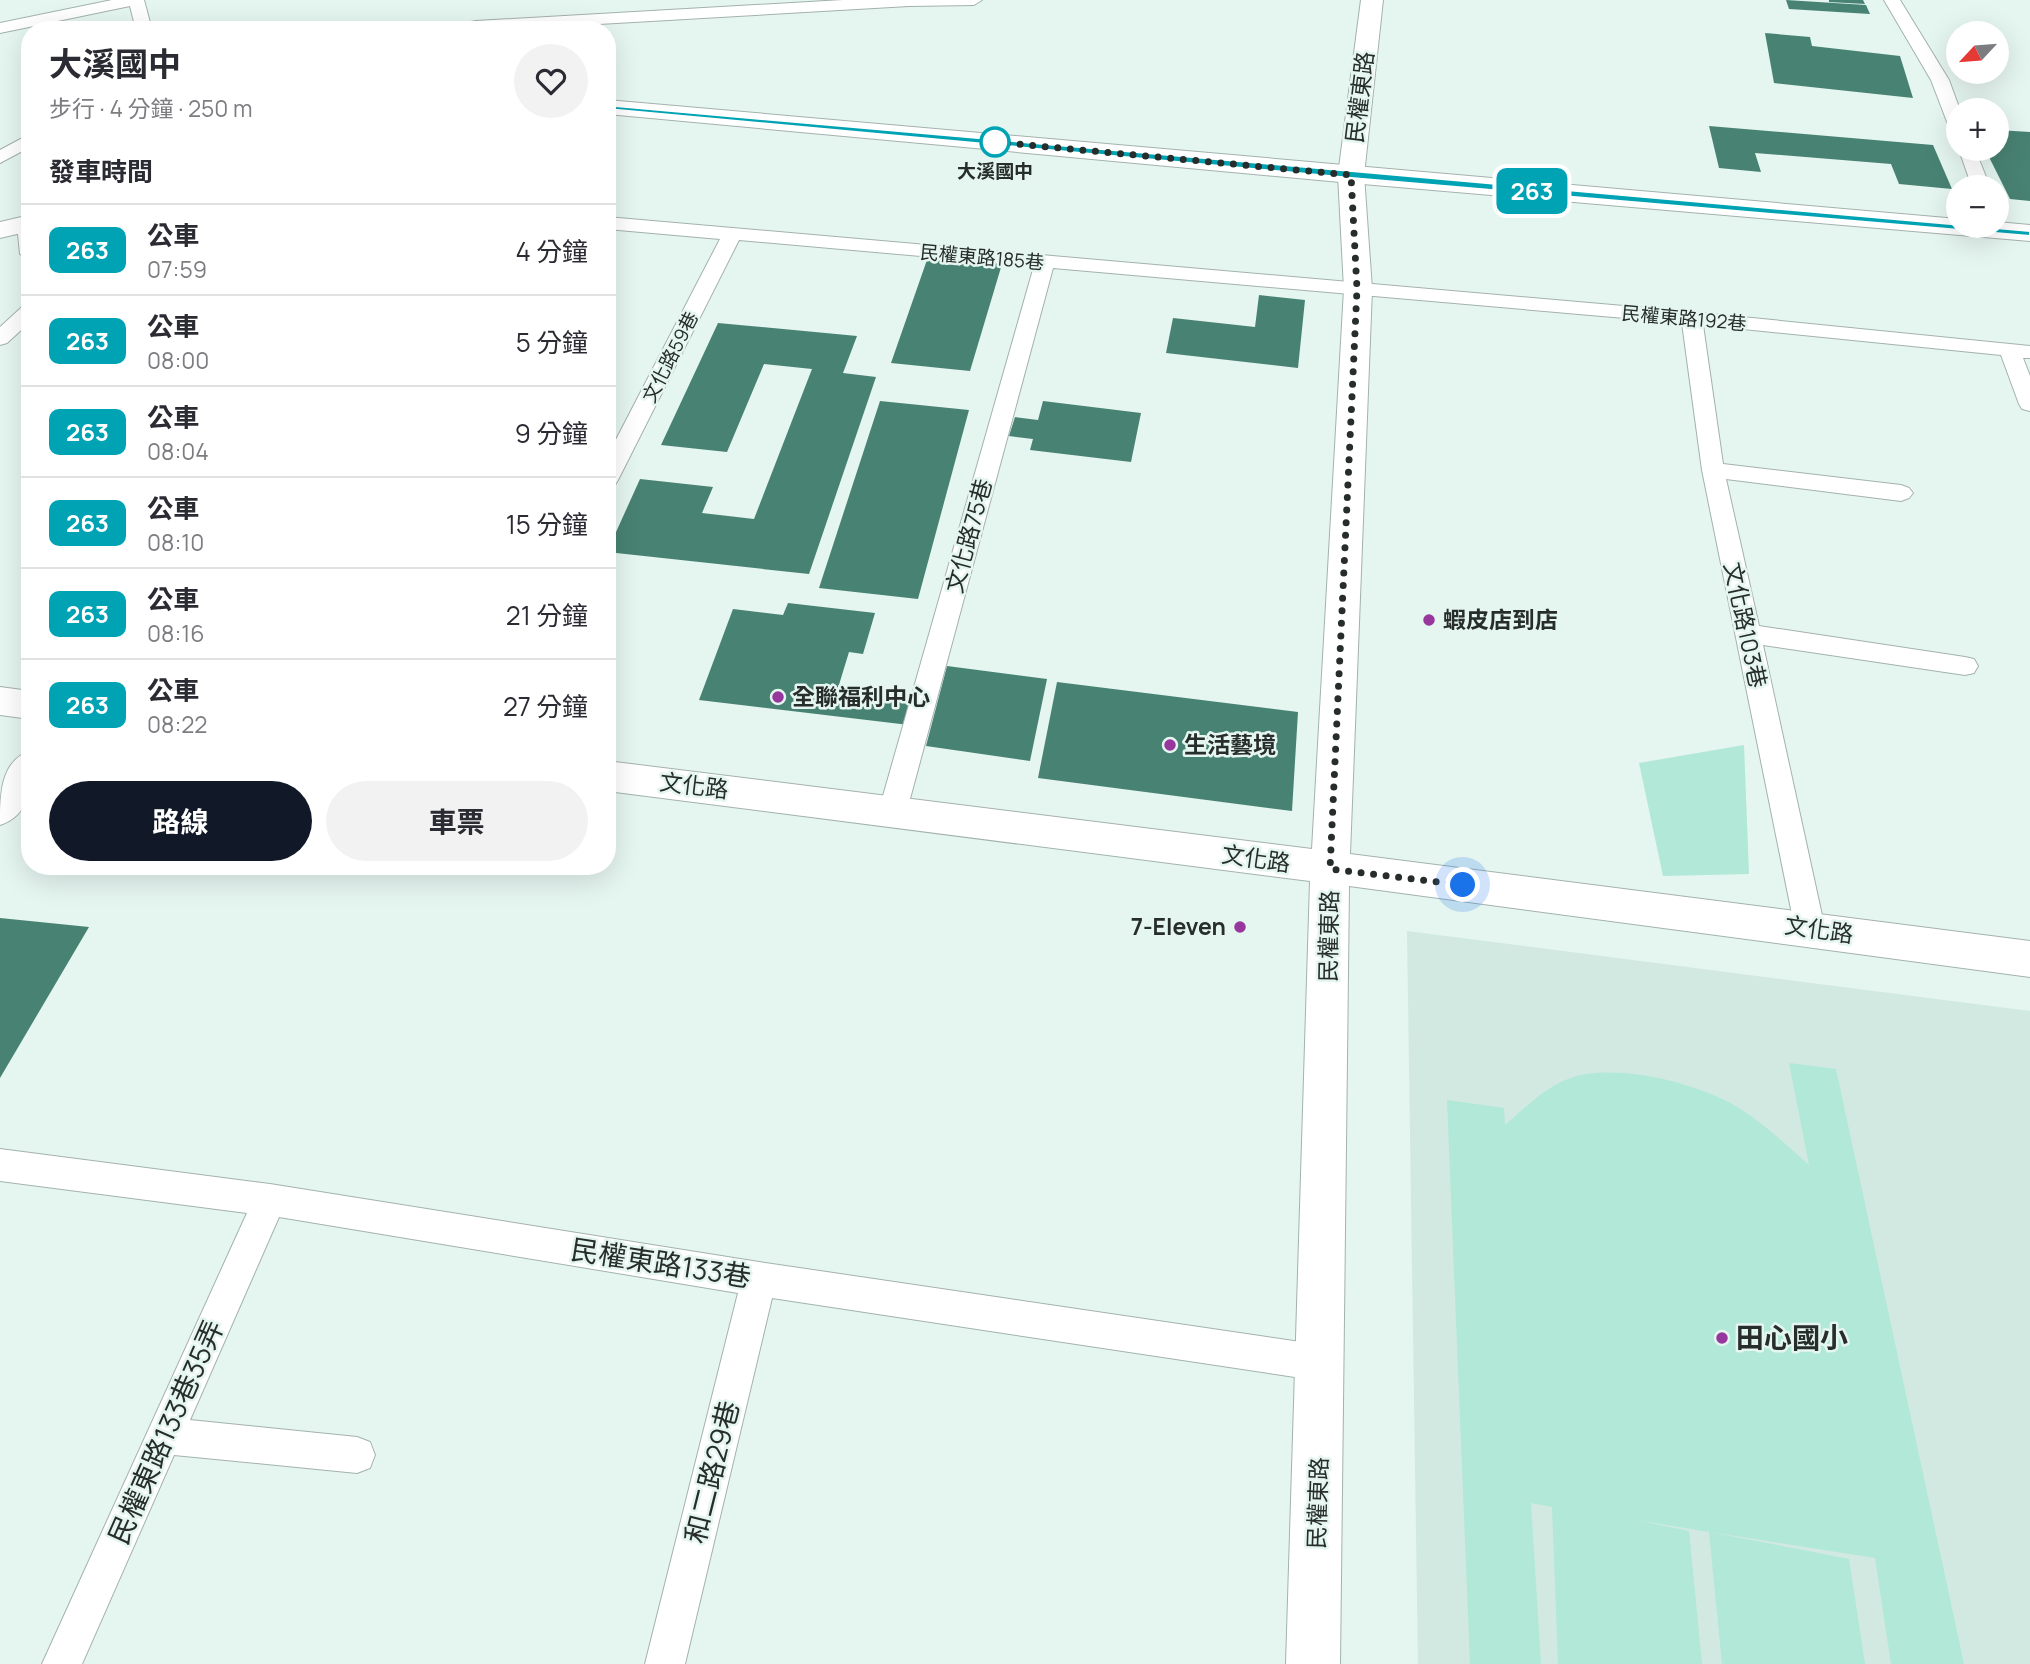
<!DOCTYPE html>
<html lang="zh-TW">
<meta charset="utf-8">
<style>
:root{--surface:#fff;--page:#f2f2f3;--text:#2b2b33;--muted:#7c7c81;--line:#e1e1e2;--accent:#111827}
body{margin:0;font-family:Manrope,"Noto Sans TC",sans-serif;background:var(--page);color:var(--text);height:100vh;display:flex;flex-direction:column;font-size:26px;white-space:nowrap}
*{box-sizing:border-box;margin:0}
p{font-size:23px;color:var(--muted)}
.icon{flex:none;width:38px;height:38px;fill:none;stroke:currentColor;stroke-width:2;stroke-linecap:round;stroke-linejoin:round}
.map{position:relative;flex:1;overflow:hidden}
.panel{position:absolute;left:21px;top:21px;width:595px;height:854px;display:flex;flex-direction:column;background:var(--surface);border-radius:28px;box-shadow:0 7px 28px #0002}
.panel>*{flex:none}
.badge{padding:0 14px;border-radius:10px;font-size:24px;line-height:46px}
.needle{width:46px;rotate:244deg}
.tools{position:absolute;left:1946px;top:21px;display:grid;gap:14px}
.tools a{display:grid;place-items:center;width:63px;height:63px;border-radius:50%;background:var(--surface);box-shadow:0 7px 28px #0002;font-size:35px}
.you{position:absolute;width:35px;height:35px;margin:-18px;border:5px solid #fff;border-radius:50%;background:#1a73e8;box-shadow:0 0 0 10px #1a73e833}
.map>.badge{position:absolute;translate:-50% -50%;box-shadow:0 0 0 4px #fff}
h2{padding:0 28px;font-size:26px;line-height:63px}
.round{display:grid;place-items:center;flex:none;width:74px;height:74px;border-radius:37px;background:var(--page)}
.overview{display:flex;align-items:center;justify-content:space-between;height:119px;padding:0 28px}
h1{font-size:33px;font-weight:700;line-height:52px}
.primary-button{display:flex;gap:14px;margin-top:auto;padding:14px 28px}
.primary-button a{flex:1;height:80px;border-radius:42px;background:var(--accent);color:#fff;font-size:28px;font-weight:700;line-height:80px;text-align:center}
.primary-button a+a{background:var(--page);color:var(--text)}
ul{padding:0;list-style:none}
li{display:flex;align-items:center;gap:21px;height:91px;padding:0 28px;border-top:2px solid var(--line)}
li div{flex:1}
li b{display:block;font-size:26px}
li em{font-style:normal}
li .badge{min-width:77px;font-weight:700;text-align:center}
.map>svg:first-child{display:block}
</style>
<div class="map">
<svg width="2030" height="1664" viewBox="0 0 2030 1664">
<rect width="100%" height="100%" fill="#e5f5f0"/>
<!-- built -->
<path fill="#d1e9e1" d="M1407,931L2030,1011V1664H1418Z"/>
<!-- green -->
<path fill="#b1e8d8" d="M1744,745L1749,874L1663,876L1639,763Z
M1789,1063L1836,1069L1964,1664H1891L1875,1558L1710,1532L1849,1559L1865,1664H1722L1709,1532L1636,1520L1689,1531L1702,1664H1558L1552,1507L1531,1503L1541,1664H1470L1447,1100L1504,1108L1505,1125C1526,1107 1545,1087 1571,1078C1616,1062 1703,1084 1742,1110C1766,1126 1788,1146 1809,1165Z"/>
<!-- building -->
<path fill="#488273" d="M1786,0L1866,5L1870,14L1789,9Z
M1829,0H1863L1865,4L1829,2Z
M1765,33L1810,37L1812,46L1900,56L1913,98L1774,83Z
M1709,126L1933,145L1952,189L1899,184L1891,164L1755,153L1761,172L1719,168Z
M1997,130L2030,132V201L2010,199L1985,149H1997Z
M928,257L1002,264L970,371L891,363Z
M1259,295L1305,300L1298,368L1166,353L1173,318L1255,327Z
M718,323L857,336L843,373L876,377L809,574L607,552L640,479L713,487L702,513L754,519L812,369L764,364L727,452L661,445Z
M880,401L969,410L918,599L819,588Z
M1043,401L1141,413L1131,462L1030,450L1033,439L1009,436L1015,417L1038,420Z
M788,603L875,613L863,654L849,652L838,688L916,698L909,725L699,700L733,609L783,615Z
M947,666L1047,679L1030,761L926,746Z
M1057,682L1298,712L1292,811L1038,778Z
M0,918L89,927L0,1078Z"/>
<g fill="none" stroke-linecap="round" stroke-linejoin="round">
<!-- service casing -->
<g stroke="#a3b2ad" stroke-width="2">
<path id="service" d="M112,0H144L152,30H136L130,6L0,33V23Z
M843,0H982L974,5L909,6L496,30H442L444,27L476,21Z
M1884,0H1900L1949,80L1960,110H1958V132L1949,127L1931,80Z
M30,134V147L0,163V150Z
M1958,147L1975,149L1990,187H1972Z
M607,217L1692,312L2030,346V358H2023L2030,376V411L2022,409L2019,404L2001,355L1703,325L1723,464L1901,485L1909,488L1913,493L1909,498L1901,501L1726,479L1759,626L1965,657L1974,659L1978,666L1974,673L1965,675L1763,645L1825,929L1820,938L1810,941L1800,938L1795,929L1702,470L1682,323L1053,268L907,810L903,818L893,821L883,818L879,810L1034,266L739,240L618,480L615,485L607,488V457L720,239L607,229Z
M27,218L30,219V260L20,254L17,224Z
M30,304V322L7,343L0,345V327L23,306Z
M0,1149L270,1184L759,1262L1321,1345L1334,1350L1339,1363L1334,1376L1321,1381L772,1298L685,1664H645L738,1293L279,1217L190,1420L357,1437L370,1442L375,1455L370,1468L357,1473L174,1455L82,1664H42L247,1213L0,1181Z"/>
</g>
<!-- minor casing -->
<g stroke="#a3b2ad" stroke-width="2">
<path id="minor" d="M1361,0H1383L1364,175L1372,289L1350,854L2030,941V977L1349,886L1340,1664H1286L1310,881L607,791V761L1312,849L1344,289L1338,175Z
M0,687L30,691V719L0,715Z
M30,751C30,780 34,814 0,825C0,796 0,761 30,751Z"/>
</g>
<!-- tertiary casing -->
<g stroke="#a3b2ad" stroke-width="2">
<path id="tertiary" d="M607,100L1958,219V226H1997V222L2030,225V241L1351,183L607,114Z
M30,215V231L0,238V222Z"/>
</g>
<!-- service -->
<use href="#service" fill="#fff" fill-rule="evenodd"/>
<!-- minor -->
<use href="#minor" fill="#fff" fill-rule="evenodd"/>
<!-- tertiary -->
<use href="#tertiary" fill="#fff" fill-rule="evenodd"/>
</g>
<!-- line -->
<path fill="#00a3b4" stroke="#fff" stroke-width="2" d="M604,105L2030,231V236L1351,178L607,109Z"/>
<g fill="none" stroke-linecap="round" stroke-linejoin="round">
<!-- walk -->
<path stroke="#272d2b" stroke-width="7" stroke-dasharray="0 12.6" d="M995,142L1351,175L1357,289L1330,869L1463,885"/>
</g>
<!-- markers -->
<circle fill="#fff" stroke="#00a3b4" stroke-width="3.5" cx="995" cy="142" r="14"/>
<g fill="#97369d" stroke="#e5f5f0" stroke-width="2.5">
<circle cx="1429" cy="620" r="7"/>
<circle cx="778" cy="697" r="7"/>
<circle cx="1170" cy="745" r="7"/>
<circle cx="1240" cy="927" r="7"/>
<circle cx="1722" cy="1338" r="7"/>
</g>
<g text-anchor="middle" stroke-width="5" stroke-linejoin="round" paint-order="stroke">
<!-- far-stop labels -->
<g font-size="19" font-weight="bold" fill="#272d2b" stroke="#e5f5f0">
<text x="995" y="178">大溪國中</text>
</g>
<!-- far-street labels -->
<g font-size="19" fill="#272d2b" stroke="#e5f5f0">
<text transform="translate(982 257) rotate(5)" y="7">民權東路185巷</text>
<text transform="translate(1684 318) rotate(5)" y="7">民權東路192巷</text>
<text transform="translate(670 357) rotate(-63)" y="7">文化路59巷</text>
</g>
<!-- street labels -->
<g font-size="23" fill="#272d2b" stroke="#e5f5f0">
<text transform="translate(1360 97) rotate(-83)" y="8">民權東路</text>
<text transform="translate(969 536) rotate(-75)" y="8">文化路75巷</text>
<text transform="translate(1745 625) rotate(78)" y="8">文化路103巷</text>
<text transform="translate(694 786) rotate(7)" y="8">文化路</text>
<text transform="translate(1256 859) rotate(8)" y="8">文化路</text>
<text transform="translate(1819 930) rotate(8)" y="8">文化路</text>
<text transform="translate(1329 936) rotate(-89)" y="8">民權東路</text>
<text transform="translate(1318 1503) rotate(-88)" y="8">民權東路</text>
</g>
<!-- poi labels -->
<g font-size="23" font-weight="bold" fill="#272d2b" stroke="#e5f5f0" text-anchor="start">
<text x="1443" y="628">蝦皮店到店</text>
<text x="792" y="705">全聯福利中心</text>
<text x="1184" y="753">生活藝境</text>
<text x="1226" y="935" text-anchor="end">7-Eleven</text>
</g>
<!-- near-street labels -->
<g font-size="28" fill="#272d2b" stroke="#e5f5f0">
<text transform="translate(661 1263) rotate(9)" y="10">民權東路133巷</text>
<text transform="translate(166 1432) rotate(-66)" y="10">民權東路133巷35弄</text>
<text transform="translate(712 1472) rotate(-76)" y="10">和二路29巷</text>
</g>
<!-- near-poi labels -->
<g font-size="28" font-weight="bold" fill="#272d2b" stroke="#e5f5f0" text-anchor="start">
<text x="1736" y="1348">田心國小</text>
</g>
</g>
</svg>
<div class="tools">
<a><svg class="needle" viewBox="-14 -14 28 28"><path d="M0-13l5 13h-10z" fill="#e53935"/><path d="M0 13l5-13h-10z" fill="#7c7c81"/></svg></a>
<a>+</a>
<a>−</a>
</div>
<div class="you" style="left:1463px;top:885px"></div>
<b class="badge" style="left:1532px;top:191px;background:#00a3b4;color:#fff">263</b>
<section class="panel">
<div class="overview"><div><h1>大溪國中</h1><p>步行 · 4 分鐘 · 250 m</p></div><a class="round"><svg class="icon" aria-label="heart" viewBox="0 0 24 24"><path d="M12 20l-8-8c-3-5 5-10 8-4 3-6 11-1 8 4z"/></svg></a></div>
<h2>發車時間</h2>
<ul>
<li><span class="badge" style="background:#00a3b4;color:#fff">263</span><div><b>公車</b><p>07:59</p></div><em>4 分鐘</em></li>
<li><span class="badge" style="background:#00a3b4;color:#fff">263</span><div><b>公車</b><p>08:00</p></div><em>5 分鐘</em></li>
<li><span class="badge" style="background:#00a3b4;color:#fff">263</span><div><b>公車</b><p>08:04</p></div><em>9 分鐘</em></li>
<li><span class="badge" style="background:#00a3b4;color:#fff">263</span><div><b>公車</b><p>08:10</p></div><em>15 分鐘</em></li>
<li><span class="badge" style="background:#00a3b4;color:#fff">263</span><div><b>公車</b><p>08:16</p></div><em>21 分鐘</em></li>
<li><span class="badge" style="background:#00a3b4;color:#fff">263</span><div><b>公車</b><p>08:22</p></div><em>27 分鐘</em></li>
</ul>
<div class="primary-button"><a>路線</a><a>車票</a></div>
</section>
</div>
